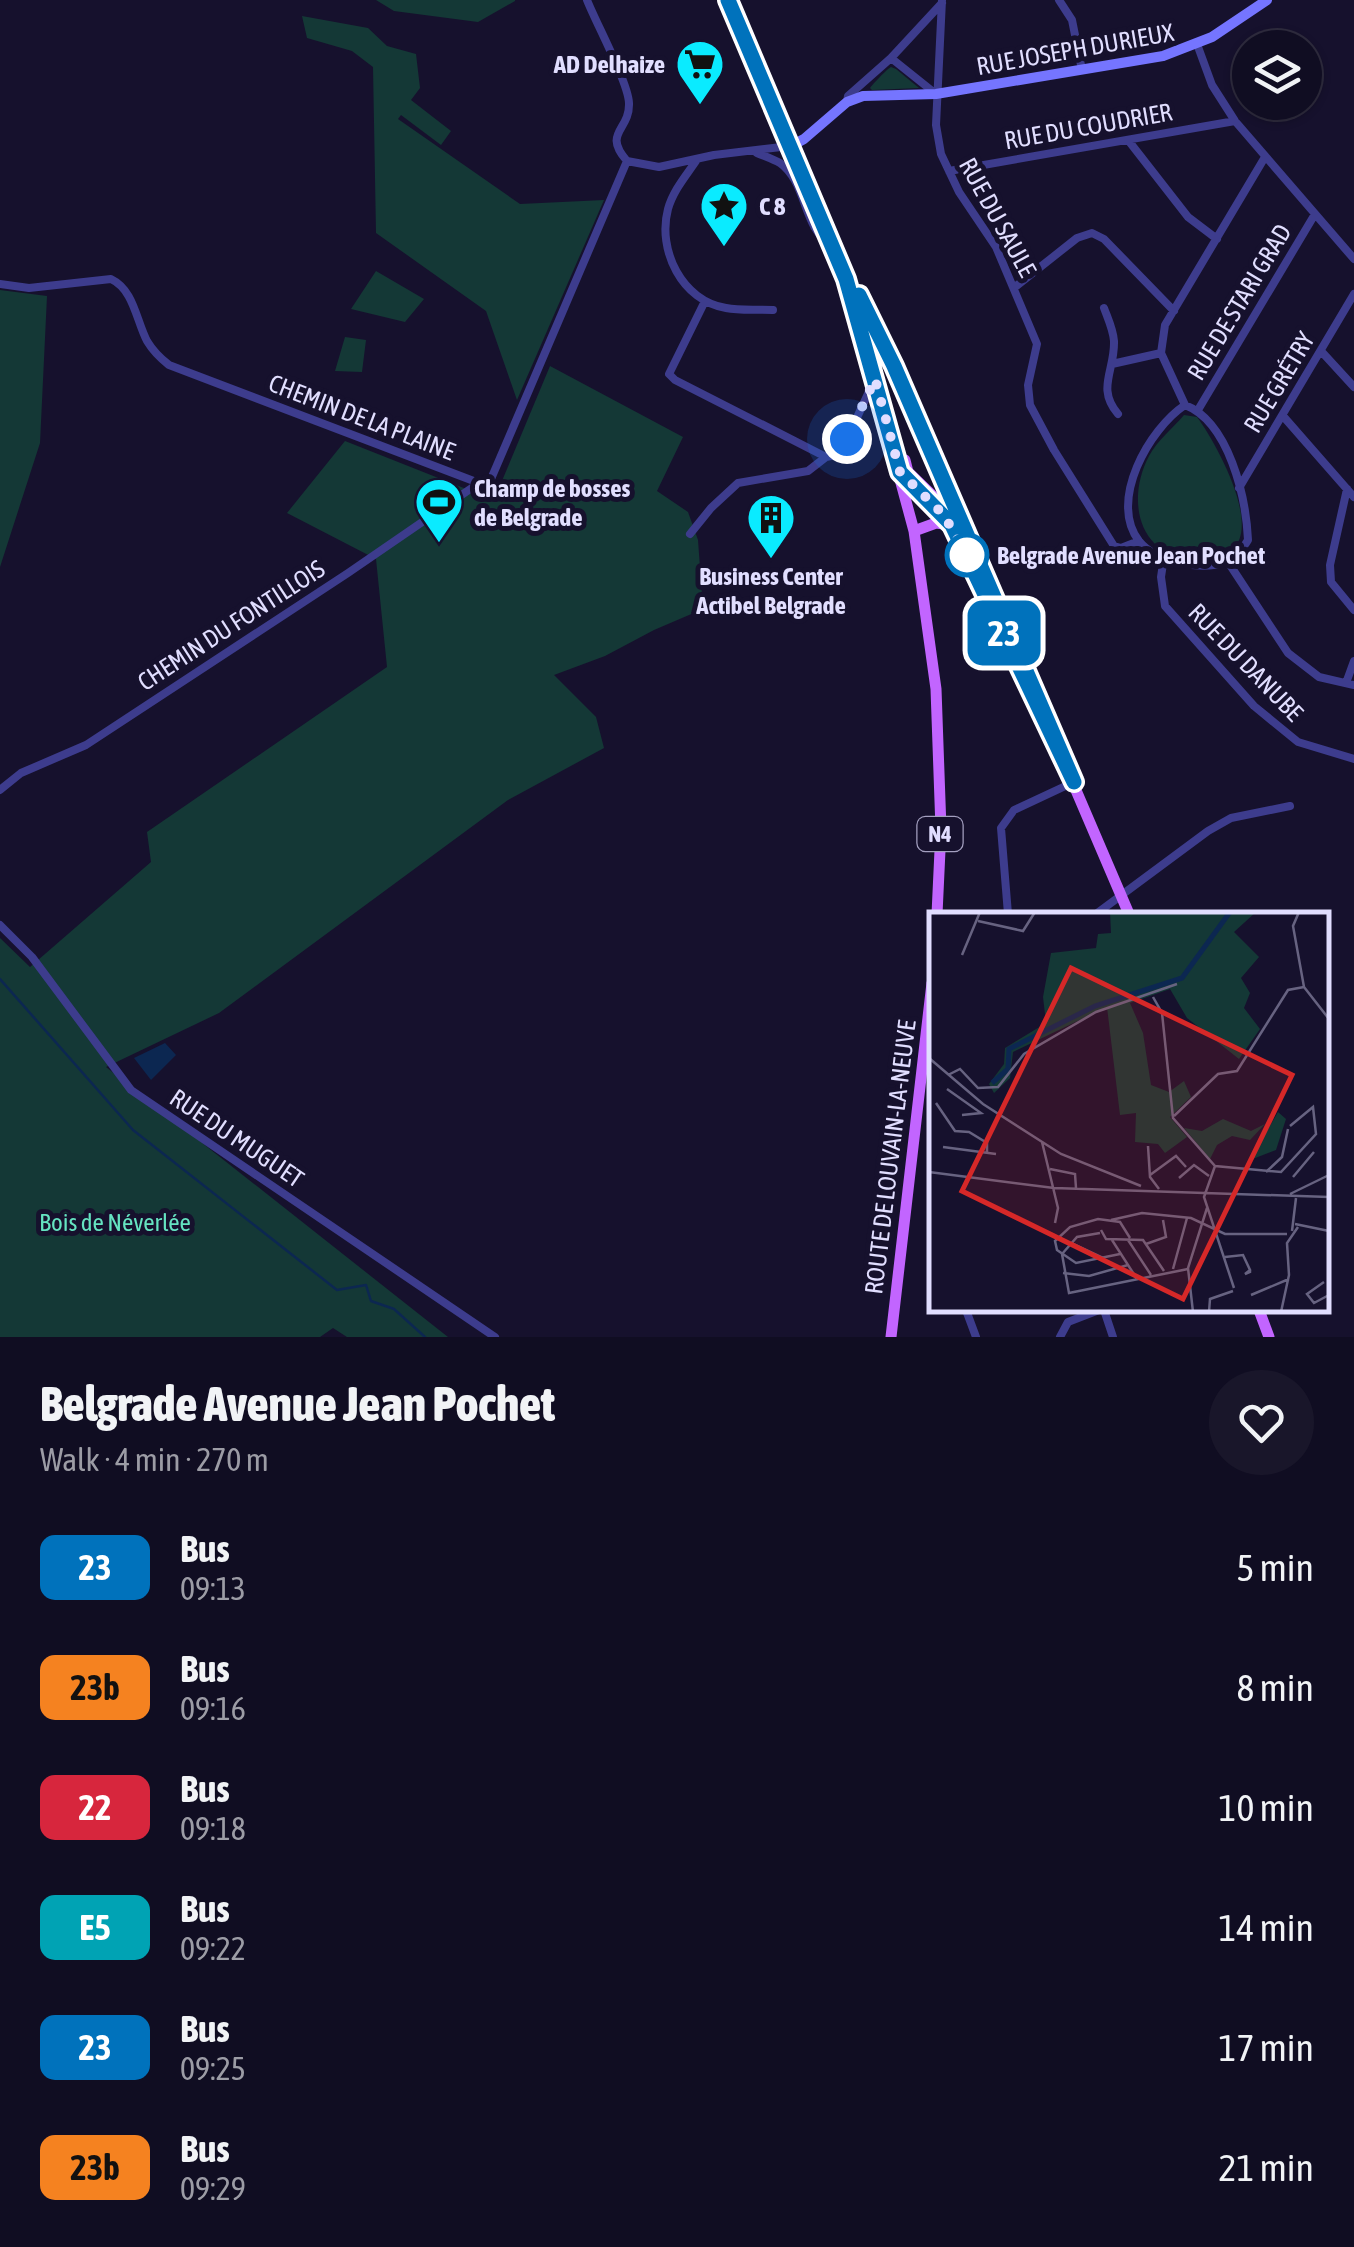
<!DOCTYPE html>
<meta charset="utf-8">
<style>
:root{--surface:#100d22;--page:#19162a;--text:#f1f3f6;--muted:#9c9ca5;--line:#302d40}
body{margin:0;font-family:"Asap Condensed",sans-serif;background:var(--page);color:var(--text);height:100vh;display:flex;flex-direction:column;font-size:38px;white-space:nowrap}
*{box-sizing:border-box;margin:0}
p{font-size:32px;color:var(--muted)}
.icon{flex:none;width:55px;height:55px;fill:none;stroke:currentColor;stroke-width:2;stroke-linecap:round;stroke-linejoin:round}
.map{position:relative;height:1337px;overflow:hidden}
.panel{display:flex;flex-direction:column;background:var(--surface);flex:1}
.panel>*{flex:none}
.badge{padding:0 20px;border-radius:15px;font-size:35px;line-height:65px}
.fabs{position:absolute;left:1232px;top:30px;display:grid;gap:20px}
.fabs a{display:grid;place-items:center;width:90px;height:90px;border-radius:50%;background:var(--surface);box-shadow:0 2px 8px #0004,0 0 0 2px var(--line);font-size:50px}
.you{position:absolute;width:50px;height:50px;margin:-25px;border:8px solid #fff;border-radius:50%;background:#1a73e8;box-shadow:0 0 0 15px #1a73e833}
.map>.badge{position:absolute;translate:-50% -50%;box-shadow:0 0 0 5px #fff}
.round{display:grid;place-items:center;flex:none;width:105px;height:105px;border-radius:52px;background:var(--page)}
.headline{display:flex;align-items:center;justify-content:space-between;height:170px;padding:0 40px}
h1{font-size:48px;font-weight:800;line-height:75px}
ul{padding:0;list-style:none}
li{display:flex;align-items:center;gap:30px;height:120px;padding:0 40px}
li div{flex:1}
li b{display:block;font-size:38px}
li em{font-style:normal}
li .badge{min-width:110px;font-weight:700;text-align:center}
.map>svg:first-child{display:block}
</style>
<div class="map">
<svg width="1354" height="1337" viewBox="0 0 1354 1337">
<rect width="100%" height="100%" fill="#16112d"/>
<!-- green -->
<path fill="#143836" d="M361,0H515V1L478,22L394,11L376,0Z
M302,16L368,28L387,46L416,54L420,88L411,100L451,131L441,145L401,115L398,119L520,204L604,200L517,400L486,311L376,233L373,67L352,51L307,38Z
M891,67L896,69L919,88L872,90L870,88C873,84 887,69 891,67Z
M376,271L424,299L405,322L351,309Z
M0,290L47,296L40,443L0,567Z
M345,337L366,340L362,372L335,371Z
M550,366L683,437L657,491L688,512L698,540L703,609L654,630L605,656L554,675L596,717L604,748L508,800L219,1013L106,1067L448,1337H347L333,1328L320,1337H0V938L30,967L151,862L147,832L387,667L376,559L287,513L345,441L494,500Z
M1184,415L1197,417C1215,441 1262,525 1232,550C1225,556 1212,557 1203,558C1141,564 1124,503 1149,456C1157,441 1173,428 1184,415Z"/>
<!-- water -->
<path fill="#0c2751" d="M165,1043L176,1055L151,1080L134,1058Z"/>
<g fill="none" stroke-linecap="round" stroke-linejoin="round">
<!-- stream -->
<path stroke="#0c2751" stroke-width="2.5" d="M0,979L133,1130L337,1290L366,1285L371,1301L394,1309L425,1337"/>
<!-- street -->
<path stroke="#3d3c8d" stroke-width="8" d="M587,0C596,23 628,82 629,103C630,131 602,132 627,161
M942,0L936,125L941,154L959,192L996,247L1037,344L1028,385L1030,405L1054,450L1114,546L1121,548L1139,541
M1059,0L1072,20L1082,70
M1197,44L1212,85L1235,121L1354,259
M891,58L936,94
M847,102L848,96L891,58L942,3
M1128,140L1188,217L1217,239
M757,153C764,156 773,159 780,163C808,183 802,229 832,245
M627,161L659,167L714,155L790,146
M696,161C685,177 673,191 668,209C657,250 682,301 726,308C741,311 758,309 773,310
M949,171L1235,121
M0,284L29,288L111,279C134,290 136,320 147,341C153,351 160,358 169,365L479,483
M850,284L894,366L960,520
M1015,287L1077,238L1092,233L1104,239L1174,311
M705,301L669,374L675,380L826,457
M1104,308C1108,319 1113,329 1114,341C1115,371 1096,388 1118,414
M1321,351L1354,387
M1112,364L1161,353
M1185,405C1229,422 1246,497 1248,540C1243,549 1237,558 1227,562C1201,571 1157,563 1139,541C1108,501 1149,429 1185,405Z
M1185,405L1161,353L1165,325L1265,157
M1198,410L1315,214
M1283,416L1354,497
M1239,488L1354,294
M1347,489L1330,565L1331,582L1354,610
M690,534L711,508L738,483L808,471L826,457L836,455L847,439L873,383
M1164,557L1161,577L1165,606L1254,706L1298,742L1354,759
M1228,562L1288,653L1319,677L1354,685
M1346,683L1354,661
M0,790L21,773L86,745L348,573L479,483L491,479L627,161
M1008,914L1001,828L1014,810L1074,782
M1096,914L1208,831L1231,818L1290,806
M0,925L32,957L131,1090L495,1337
M966,1310L976,1337
M1104,1310L1113,1337
M1060,1337L1068,1322L1099,1310"/>
<!-- secondary -->
<path stroke="#7575ff" stroke-width="10" d="M791,146L804,139L847,102L863,96L936,94L1163,56L1212,37L1267,0"/>
<!-- primary -->
<path stroke="#c265ff" stroke-width="11" d="M728,0L846,279L914,531L936,689L941,829L937,914
M905,460L908,472L962,524L1129,914
M943,513L981,585
M914,531L936,523L952,525
M1259,1310L1269,1337
M891,1337L932,983"/>
</g>
<g fill="none" stroke-linecap="round" stroke-linejoin="round">
<!-- line casing -->
<g stroke="#fff" stroke-width="22">
<path id="line" d="M728,0L846,279L900,472L952,525L1074,782L894,366L859,295"/>
</g>
<!-- line -->
<use href="#line" stroke="#0072bc" stroke-width="15"/>
<!-- walk -->
<path stroke="#e1deff" stroke-width="10" stroke-dasharray="0 18" d="M847,439L875,379L900,472L944,515L972,566L967,555"/>
</g>
<!-- icons -->
<defs>
<g id="supermarket-pin" transform="scale(2.5)"><path d="M0 17L-7.5 6A9.5 9.5 0 1 1 7.5 6Z" fill="#0aebff" stroke="#16112d"/><path d="M-6-5.5h2.5l.6 2H6L4.5 2H-2.5L-4.4-4H-6ZM-1.5 3.2a1.3 1.3 0 1 0 .1 0ZM3 3.2a1.3 1.3 0 1 0 .1 0Z" fill="#111"/></g>
<g id="sight-pin" transform="scale(2.5)"><path d="M0 17L-7.5 6A9.5 9.5 0 1 1 7.5 6Z" fill="#0aebff" stroke="#16112d"/><path d="M0-6L1.8-2.2L6-1.7L2.9 1.2L3.7 5.4L0 3.3L-3.7 5.4L-2.9 1.2L-6-1.7L-1.8-2.2Z" fill="#111"/></g>
<g id="stadium-pin" transform="scale(2.5)"><path d="M0 17L-7.5 6A9.5 9.5 0 1 1 7.5 6Z" fill="#0aebff" stroke="#16112d"/><path d="M0-5a6.5 5 0 1 0 0 10a6.5 5 0 1 0 0-10ZM-3.5-1.8h7v3.6h-7Z" fill="#111"/></g>
<g id="building-pin" transform="scale(2.5)"><path d="M0 17L-7.5 6A9.5 9.5 0 1 1 7.5 6Z" fill="#0aebff" stroke="#16112d"/><path d="M-4-6H4V6H1V3H-1V6H-4ZM-2.5-4.3h1.7v1.8h-1.7ZM.8-4.3h1.7v1.8H.8ZM-2.5-1h1.7V.8h-1.7ZM.8-1h1.7V.8H.8Z" fill="#111"/></g>
</defs>
<g fill-rule="evenodd">
<use href="#supermarket-pin" x="700" y="64"/>
<use href="#sight-pin" x="724" y="206"/>
<use href="#stadium-pin" x="439" y="502"/>
<use href="#building-pin" x="771" y="518"/>
</g>
<!-- markers -->
<circle fill="#fff" stroke="#0072bc" stroke-width="5" cx="967" cy="555" r="20"/>
<g text-anchor="middle" stroke-width="10" stroke-linejoin="round" paint-order="stroke">
<!-- shield labels -->
<rect fill="#16112d" stroke="#a4a0c0" stroke-width="2.5" x="917.5" y="817" width="45" height="34" rx="8"/>
<g font-size="22" font-weight="bold" fill="#e1deff">
<text x="940" y="842">N4</text>
</g>
<!-- street labels -->
<g font-size="25" fill="#e1deff" stroke="#16112d">
<text transform="translate(1075 49) rotate(-10)" y="9">RUE JOSEPH DURIEUX</text>
<text transform="translate(1088 126) rotate(-10)" y="9">RUE DU COUDRIER</text>
<text transform="translate(998 217) rotate(61)" y="9">RUE DU SAULE</text>
<text transform="translate(1239 302) rotate(-59)" y="9">RUE DE STARI GRAD</text>
<text transform="translate(1279 382) rotate(-59)" y="9">RUE GRÉTRY</text>
<text transform="translate(362 417) rotate(21)" y="9">CHEMIN DE LA PLAINE</text>
<text transform="translate(231 625) rotate(-33)" y="9">CHEMIN DU FONTILLOIS</text>
<text transform="translate(1246 662) rotate(46)" y="9">RUE DU DANUBE</text>
<text transform="translate(237 1138) rotate(34)" y="9">RUE DU MUGUET</text>
<text transform="translate(890 1157) rotate(-83)" y="9">ROUTE DE LOUVAIN-LA-NEUVE</text>
</g>
<!-- poi labels -->
<g font-size="25" font-weight="bold" fill="#e1deff" stroke="#16112d" text-anchor="start">
<text x="665" y="73" text-anchor="end">AD Delhaize</text>
<text x="759" y="215">C 8</text>
<text x="474" y="497">Champ de bosses<tspan x="474" dy="29">de Belgrade</tspan></text>
<text x="771" y="585" text-anchor="middle">Business Center<tspan x="771" dy="29">Actibel Belgrade</tspan></text>
</g>
<!-- stop labels -->
<g font-size="25" font-weight="bold" fill="#e1deff" stroke="#16112d" text-anchor="start">
<text x="997" y="564">Belgrade Avenue Jean Pochet</text>
</g>
<!-- park labels -->
<g font-size="25" fill="#65e3c1" stroke="#16112d">
<text x="115" y="1231">Bois de Néverlée</text>
</g>
</g>
<!-- overview -->
<g transform="translate(929 912)">
<rect width="400" height="400" fill="#16112d"/>
<path d="M181,0H327L305,20L330,45L312,66L321,81L315,96L331,117L310,147L258,106L241,77L201,91L214,121L222,173L240,180L255,169L262,185L241,205L258,225L236,241L229,232L206,230L207,201L191,203L178,95L84,140L81,166L65,181L60,172L75,152L76,136L117,111L114,85L122,41L167,36L169,22L182,21ZM349,200L357,207L347,238L321,248ZM294,207L322,219L336,212L321,228L303,224L288,233L281,247L255,216L273,219Z" fill="#143836"/>
<path fill="none" stroke="#0c2751" stroke-width="5" d="M63,171L79,157L80,137L166,94L253,66L301,0"/>
<path fill="none" stroke="#676381" stroke-width="2.5" d="M370,0L364,14L375,75L400,107M49,9L94,19L106,0M33,43L51,0M224,85L233,101L244,206L286,254L352,260L387,222L384,195L361,214M0,146L54,192L132,242L212,274M19,163L31,157L49,176L69,175L95,142L167,100L248,72M18,177L52,201L33,203M7,191L26,219L40,220L58,231V240M245,204L289,162L308,159L359,78L375,75M113,230L129,296L126,311M219,234L221,265L230,277M14,235L67,242M286,254L275,285L305,376M121,257L146,262L147,276M0,260L125,276L400,285M337,260L353,245L359,217M221,263L247,244L257,255M364,265L385,240M250,266L265,253L280,264M361,282L400,263M182,308L213,301L262,306L296,322H358M366,312L400,319M172,318L177,327L214,328L235,359M363,319L367,286M171,321L148,325L133,342L140,381L259,357M183,328L208,367M199,328L222,363M142,331L174,346M217,332L237,325L234,308M191,342L147,351L128,338L126,329L141,315L169,307L191,310L201,326M296,345L314,343L321,358L316,362L321,360V358M244,357L258,306M134,361L160,364L199,353M395,370L378,382L385,391L400,383M322,383L360,367M264,400L259,356L278,296M280,400L281,387L304,379M352,400L360,363L358,331L369,315"/>
<path fill="#d62828" fill-opacity="0.15" stroke="#d62828" stroke-width="5" d="M142,56L363,163L254,387L33,279Z"/>
<rect width="400" height="400" fill="none" stroke="#e1deff" stroke-width="5"/>
</g>
</svg>
<div class="fabs">
<a><svg class="icon" aria-label="layers" viewBox="0 0 24 24"><path d="M12 4l9 5-9 5-9-5zM3 14l9 5 9-5"/></svg></a>
</div>
<div class="you" style="left:847px;top:439px"></div>
<b class="badge" style="left:1004px;top:633px;background:#0072bc;color:#fff">23</b>
</div>
<section class="panel">
<div class="headline"><div><h1>Belgrade Avenue Jean Pochet</h1><p>Walk · 4 min · 270 m</p></div><a class="round"><svg class="icon" aria-label="heart" viewBox="0 0 24 24"><path d="M12 20l-8-8c-3-5 5-10 8-4 3-6 11-1 8 4z"/></svg></a></div>
<ul>
<li><span class="badge" style="background:#0072bc;color:#fff">23</span><div><b>Bus</b><p>09:13</p></div><em>5 min</em></li>
<li><span class="badge" style="background:#f58220;color:#111">23b</span><div><b>Bus</b><p>09:16</p></div><em>8 min</em></li>
<li><span class="badge" style="background:#d7263d;color:#fff">22</span><div><b>Bus</b><p>09:18</p></div><em>10 min</em></li>
<li><span class="badge" style="background:#00a3b4;color:#fff">E5</span><div><b>Bus</b><p>09:22</p></div><em>14 min</em></li>
<li><span class="badge" style="background:#0072bc;color:#fff">23</span><div><b>Bus</b><p>09:25</p></div><em>17 min</em></li>
<li><span class="badge" style="background:#f58220;color:#111">23b</span><div><b>Bus</b><p>09:29</p></div><em>21 min</em></li>
</ul>
</section>
